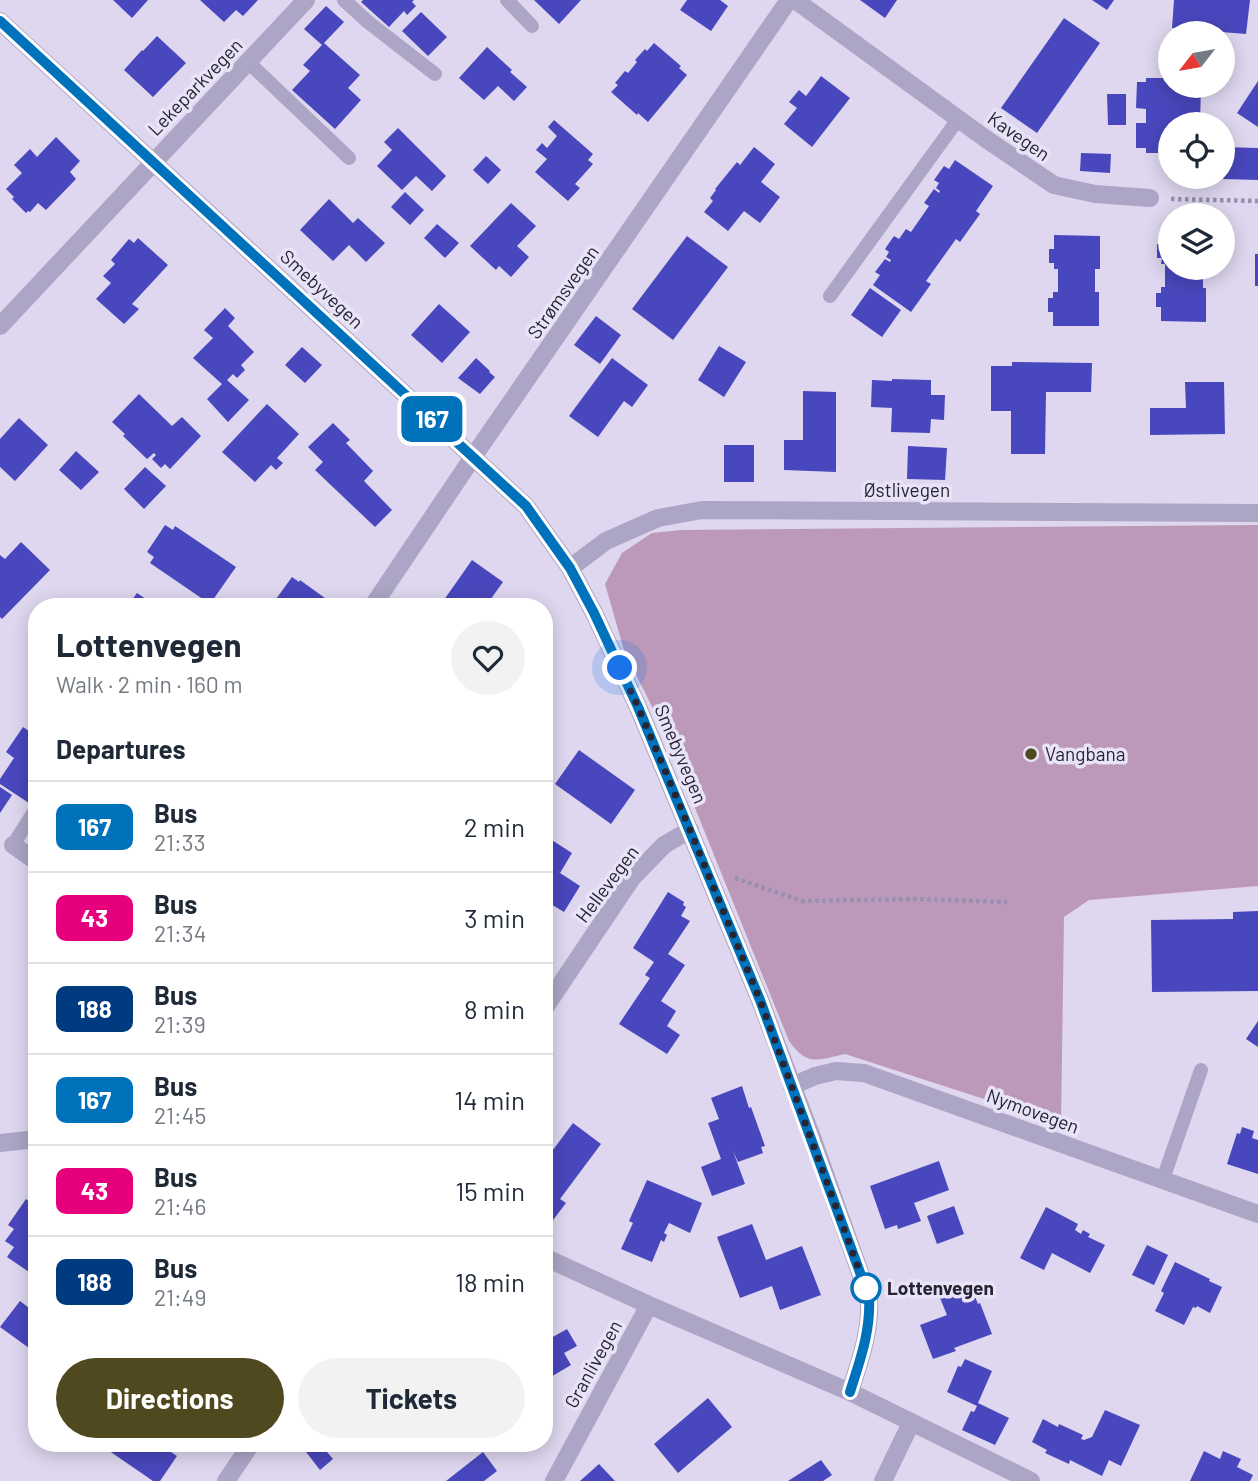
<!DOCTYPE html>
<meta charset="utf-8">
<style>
:root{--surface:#fff;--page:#f2f2f3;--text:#1f2937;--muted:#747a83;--line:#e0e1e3;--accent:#50481e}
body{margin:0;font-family:Barlow,sans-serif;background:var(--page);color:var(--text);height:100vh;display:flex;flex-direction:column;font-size:26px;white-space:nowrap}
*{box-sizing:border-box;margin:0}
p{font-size:23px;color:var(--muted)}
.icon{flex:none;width:38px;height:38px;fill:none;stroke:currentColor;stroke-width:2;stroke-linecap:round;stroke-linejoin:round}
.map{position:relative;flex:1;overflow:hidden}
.drawer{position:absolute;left:28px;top:598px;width:525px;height:854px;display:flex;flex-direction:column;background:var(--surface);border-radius:28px;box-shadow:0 4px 18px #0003}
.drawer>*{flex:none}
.badge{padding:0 14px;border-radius:10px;font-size:24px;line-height:46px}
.needle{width:46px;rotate:239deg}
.buttons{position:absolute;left:1158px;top:21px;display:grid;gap:14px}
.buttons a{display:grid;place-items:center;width:77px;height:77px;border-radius:50%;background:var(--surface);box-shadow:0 4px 18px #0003;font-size:35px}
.you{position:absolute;width:35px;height:35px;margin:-18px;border:5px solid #fff;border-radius:50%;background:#1a73e8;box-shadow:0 0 0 10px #1a73e833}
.map>.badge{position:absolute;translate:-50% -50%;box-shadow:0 0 0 4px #fff}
h2{padding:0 28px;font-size:26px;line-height:63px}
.round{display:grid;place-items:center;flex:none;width:74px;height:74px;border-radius:37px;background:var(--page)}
.overview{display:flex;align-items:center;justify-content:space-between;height:119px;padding:0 28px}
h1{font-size:33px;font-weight:700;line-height:52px}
.primary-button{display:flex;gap:14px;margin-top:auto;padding:14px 28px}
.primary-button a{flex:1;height:80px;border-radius:42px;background:var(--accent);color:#fff;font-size:28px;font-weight:700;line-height:80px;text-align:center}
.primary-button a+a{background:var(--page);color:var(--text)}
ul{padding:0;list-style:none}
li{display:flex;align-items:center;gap:21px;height:91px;padding:0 28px;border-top:2px solid var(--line)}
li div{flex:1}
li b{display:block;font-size:26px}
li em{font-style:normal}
li .badge{min-width:77px;font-weight:700;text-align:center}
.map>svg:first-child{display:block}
</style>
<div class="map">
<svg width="1258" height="1481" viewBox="0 0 1258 1481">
<rect width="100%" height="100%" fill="#ded7ef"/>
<!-- green -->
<path fill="#bc99b8" d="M1258,525V886L1089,900L1064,917L1061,1124L845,1054C817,1060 808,1067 789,1041L664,731L624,650L605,584L622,553L652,533L681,530Z"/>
<!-- building -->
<path fill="#4947bd" d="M113,0H148L132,18Z
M200,0H258L243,16L236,10L224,22Z
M363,0H414L412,2L416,6L407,15L404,11L389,27L361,2Z
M534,0H581L559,24Z
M687,0H720L728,6L711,31L680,10Z
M860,0H897L885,18Z
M1092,0H1114L1107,10Z
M1174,0H1250L1246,34L1172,28Z
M326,6L344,22L324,43L360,75L348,88L361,100L335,129L292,90L310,71L303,65L322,45L304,29Z
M421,12L447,37L428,56L402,31Z
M1064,18L1100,43L1037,133L1001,108Z
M157,36L186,63L153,97L124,70L142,50L143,51Z
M654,43L681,66L679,68L687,75L648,122L638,113L637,115L611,92L618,85L615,83L625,71L628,73L637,62L635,60L645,49L647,51Z
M487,47L512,70L510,72L527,87L514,101L498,86L484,100L459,78Z
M821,76L850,98L812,147L784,124L797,108L789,102L799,90L806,96Z
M1146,78H1171V86H1201L1200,124H1171V153H1146V148H1136V123H1146V109L1136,108L1137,82H1146Z
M1258,81V127L1237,113Z
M1107,94H1126V125H1108Z
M554,120L593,154L588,160L593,164L575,184L580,188L568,201L535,172L547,159L536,150L542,143L547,148L557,136L548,127Z
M398,128L446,176L432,191L416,176L402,190L377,166L392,150L384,142Z
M56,137L80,161L70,172L76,179L46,210L38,203L30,212L28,211L26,213L12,199L14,197L6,189L22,173L14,165L30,149L37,157Z
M754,147L775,164L761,182L780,197L760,223L744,211L728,231L704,212L713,201L710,198L716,190L715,189L737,162L740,165Z
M1223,147L1258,148V180L1223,179Z
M1081,153L1111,154L1110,173L1080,171Z
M486,156L501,170L488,184L473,170Z
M955,160L993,186L976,211L980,214L960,242L956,239L926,281L931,284L911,312L873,285L880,275L875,272L885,259L890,262L891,260L886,257L889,252L885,249L894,236L899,239L906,229L911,232L929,206L924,203L934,189L939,193L940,191L936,188L939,183L934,180L944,166L949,169Z
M405,192L424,210L410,225L391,207Z
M329,199L353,223L358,218L385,243L366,262L349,245L333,261L300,230Z
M511,203L536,226L517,246L529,257L511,277L499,266L496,270L470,246Z
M437,224L459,243L445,258L424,238Z
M1162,230H1171V268H1203V288H1206V322L1161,321V307H1156V293H1161V287H1165V264H1161L1162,258H1157V244H1162Z
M1054,235L1100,236V269H1095V292H1099V326H1053V312H1048V298H1053V292H1058V269H1054V263H1049V249H1054Z
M687,236L728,267L673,340L632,309Z
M138,238L168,265L132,304L139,309L124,324L96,299L111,283L103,276L115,264L111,260L129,239L134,243Z
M1255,254H1258V286H1255Z
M870,288L901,310L882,337L851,315Z
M439,304L470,332L442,363L411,335Z
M225,308L235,318L228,326L254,352L241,365L245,370L237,378L233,374L227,380L249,400L228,422L207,399L222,384L193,358L213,338L204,330Z
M596,316L621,335L600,364L574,345Z
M719,346L746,362L724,397L698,380Z
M302,347L322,365L305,383L285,365Z
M476,358L490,371L489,372L495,377L480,394L458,378Z
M612,358L648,385L632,407L624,401L598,437L569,416Z
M1012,362L1092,363L1091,392H1046L1045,454H1011V411H991V366H1012Z
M892,379L931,380V395H945L944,420L931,419L930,433L891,432L892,408L871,407L872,380L892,381Z
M1185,382H1224L1225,434L1150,435V408H1186Z
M803,391L836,392V472L784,470V440H803Z
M139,394L172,426L182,417L201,436L170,469L165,464L161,468L152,459L156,455L154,453L147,459L123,436L125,434L112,422Z
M267,404L299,434L277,458L283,463L276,470L271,465L255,482L222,452Z
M19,418L48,445L15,481L0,467V439Z
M333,423L350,440L346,443L373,471L364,481L392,510L375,527L315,470L323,462L308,447Z
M724,445H754V482H724Z
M908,446L947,448L945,480L907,479Z
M76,451L99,472L81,490L59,470Z
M145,467L166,486L144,509L124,489Z
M165,525L173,530L175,526L236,567L210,604L150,563L154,557L147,552Z
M21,542L50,570L2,619L0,617V555L5,559Z
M472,560L503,582L485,607H439Z
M292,577L299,582L300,580L329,601L325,607H281L284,604L276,599Z
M137,593L158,607H127Z
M23,727L35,735L37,732V791L29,803L0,784V779L14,758L6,752Z
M579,750L635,790L611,824L555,784Z
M0,787L12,795L0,813Z
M544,835L572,853L560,873L580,886L564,912L544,900Z
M668,892L684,902L683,905L686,907L681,916L690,921L668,954L685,965L661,1001L676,1011L667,1026L680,1035L667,1054L619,1024L650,978L645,975L654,962L633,948Z
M1258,911V991L1152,992L1151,920L1233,919V912Z
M1258,1021V1047L1246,1039Z
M742,1086L749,1108L751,1107L765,1146L761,1147L763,1153L738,1162L733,1151L745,1184L712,1196L701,1167L721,1159L708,1123L719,1119L711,1098Z
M573,1123L601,1144L560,1199L566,1203L547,1228L544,1226V1162Z
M1242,1127L1254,1131L1252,1138L1258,1140V1174L1227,1164L1237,1133L1240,1134Z
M939,1161L949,1190L914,1203L921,1221L898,1229L897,1225L885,1229L870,1186Z
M647,1180L702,1203L690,1233L669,1223L664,1233L667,1235L664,1242L661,1240L652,1262L621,1249L633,1223L629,1221Z
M26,1199L37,1207V1273L35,1276L7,1257L14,1247L5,1241L14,1229L8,1225Z
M954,1206L964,1234L937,1244L927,1216Z
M1046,1207L1078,1224L1075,1230L1081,1234L1083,1230L1090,1234L1088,1237L1105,1245L1090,1273L1052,1253L1044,1270L1020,1258Z
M752,1224L766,1260L802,1246L821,1295L780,1310L772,1286L740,1298L717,1237Z
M1147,1245L1168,1255L1154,1285L1132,1275Z
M1175,1262L1210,1279L1209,1281L1222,1287L1210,1313L1197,1306L1196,1308L1193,1307L1184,1325L1155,1311L1164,1293L1161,1291Z
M971,1287L978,1304L980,1303L992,1334L954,1348L956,1351L933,1359L920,1325L947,1315L940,1298Z
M20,1301L37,1314V1337L29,1348L0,1327Z
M567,1329L577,1346L564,1353L571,1365L544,1381V1342Z
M965,1359L992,1371L978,1403L1009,1418L995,1445L962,1430L971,1411L974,1412L977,1406L947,1392L958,1366L961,1367Z
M708,1398L732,1427L678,1473L654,1444Z
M1105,1410L1140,1425L1121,1466L1109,1460L1102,1476L1070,1460L1069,1464L1045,1453L1047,1450L1032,1442L1043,1419L1058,1427L1059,1424L1083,1435L1081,1439L1084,1440L1092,1437Z
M104,1444H159L177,1456L160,1481H153L102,1446Z
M308,1444H337L327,1452L333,1459L320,1470L303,1448Z
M1204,1451L1220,1459L1223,1451L1241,1459L1237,1467L1253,1475L1250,1481H1190Z
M483,1452L497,1471L484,1481H446Z
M821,1460L832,1475L823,1481H788Z
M599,1464L615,1481H580Z"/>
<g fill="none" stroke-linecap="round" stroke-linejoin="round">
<!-- path -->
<path stroke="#968fb1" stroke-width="4.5" stroke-dasharray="3.5 3.5" stroke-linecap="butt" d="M1171,199L1258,201
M735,878L802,901L916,899L1007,902"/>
<!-- service -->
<path stroke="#aca5c5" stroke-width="14" d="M344,0L368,22L435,74
M507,0L532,26
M248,62L349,158
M830,296L959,118
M13,845L37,807
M1163,1179L1201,1070"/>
<!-- minor -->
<path stroke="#aca5c5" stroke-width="18" d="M795,0L986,139L1054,185L1095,194L1150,198
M0,21L526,506L570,568L594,613L638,707L760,1000L813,1140L869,1298C871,1331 860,1360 850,1392
M0,326L306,0
M570,568L606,541L658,518L702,510L1258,513
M372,607L473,457L789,0
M13,845L37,862
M544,1009L632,878L664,845L690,830
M792,1086L815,1076L836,1071L864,1073L1258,1214
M0,1143L37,1139
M544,1257L649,1305L850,1392L1031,1481
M226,1481L251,1444
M554,1481L649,1305
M883,1481L911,1423"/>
</g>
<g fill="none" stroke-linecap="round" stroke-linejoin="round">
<!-- line casing -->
<g stroke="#fff" stroke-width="16">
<path id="line" d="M0,21L526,506L570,568L594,613L638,707L760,1000L869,1297C871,1331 860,1360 850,1392"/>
</g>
<!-- line -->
<use href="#line" stroke="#0072bc" stroke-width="10"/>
<!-- walk -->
<path stroke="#272532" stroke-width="7" stroke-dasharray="0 12.6" d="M620,668L638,707L680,806L760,1000L869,1297L866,1288"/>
</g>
<!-- markers -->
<circle fill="#50481e" stroke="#e9e3f7" stroke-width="2.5" cx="1031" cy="754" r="7"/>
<circle fill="#fff" stroke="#0072bc" stroke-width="3.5" cx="866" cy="1288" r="14"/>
<g text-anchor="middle" stroke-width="7" stroke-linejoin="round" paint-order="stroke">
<!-- street labels -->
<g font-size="19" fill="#272532" stroke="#e9e3f7">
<text transform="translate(195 87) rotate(-46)" y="7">Lekeparkvegen</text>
<text transform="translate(1019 136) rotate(35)" y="7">Kavegen</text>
<text transform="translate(322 289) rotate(43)" y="7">Smebyvegen</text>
<text transform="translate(563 292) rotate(-55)" y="7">Strømsvegen</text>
<text x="907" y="497">Østlivegen</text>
<text transform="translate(681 754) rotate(67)" y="7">Smebyvegen</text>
<text transform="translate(607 884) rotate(-53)" y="7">Hellevegen</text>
<text transform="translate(1033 1111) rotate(20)" y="7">Nymovegen</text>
<text transform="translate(593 1364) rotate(-61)" y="7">Granlivegen</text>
</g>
<!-- poi labels -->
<g font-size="19" fill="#272532" stroke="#e9e3f7" text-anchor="start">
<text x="1045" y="761">Vangbana</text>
</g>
<!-- stop labels -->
<g font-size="19" font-weight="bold" fill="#272532" stroke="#e9e3f7" text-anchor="start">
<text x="887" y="1295">Lottenvegen</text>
</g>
</g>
</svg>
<div class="buttons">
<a><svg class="needle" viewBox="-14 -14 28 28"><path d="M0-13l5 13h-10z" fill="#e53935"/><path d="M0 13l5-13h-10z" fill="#747a83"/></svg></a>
<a><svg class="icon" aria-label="locate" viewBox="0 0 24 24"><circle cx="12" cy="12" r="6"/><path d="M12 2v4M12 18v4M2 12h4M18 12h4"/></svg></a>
<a><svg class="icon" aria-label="layers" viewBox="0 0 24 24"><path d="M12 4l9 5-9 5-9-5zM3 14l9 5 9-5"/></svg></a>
</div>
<div class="you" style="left:620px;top:668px"></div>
<b class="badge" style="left:432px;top:419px;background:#0072bc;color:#fff">167</b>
<section class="drawer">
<div class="overview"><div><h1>Lottenvegen</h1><p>Walk · 2 min · 160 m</p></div><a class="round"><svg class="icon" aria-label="heart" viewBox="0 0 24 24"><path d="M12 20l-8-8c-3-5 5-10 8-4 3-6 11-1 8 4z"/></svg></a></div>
<h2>Departures</h2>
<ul>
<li><span class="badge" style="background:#0072bc;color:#fff">167</span><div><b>Bus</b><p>21:33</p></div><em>2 min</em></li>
<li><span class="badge" style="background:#e6007e;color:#fff">43</span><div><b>Bus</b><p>21:34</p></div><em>3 min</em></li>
<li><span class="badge" style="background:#003b80;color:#fff">188</span><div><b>Bus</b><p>21:39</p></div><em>8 min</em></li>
<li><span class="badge" style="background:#0072bc;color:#fff">167</span><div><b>Bus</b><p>21:45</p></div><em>14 min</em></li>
<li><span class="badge" style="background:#e6007e;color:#fff">43</span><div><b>Bus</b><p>21:46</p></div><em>15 min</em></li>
<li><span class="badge" style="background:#003b80;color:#fff">188</span><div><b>Bus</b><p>21:49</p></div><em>18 min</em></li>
</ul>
<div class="primary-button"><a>Directions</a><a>Tickets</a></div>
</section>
</div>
